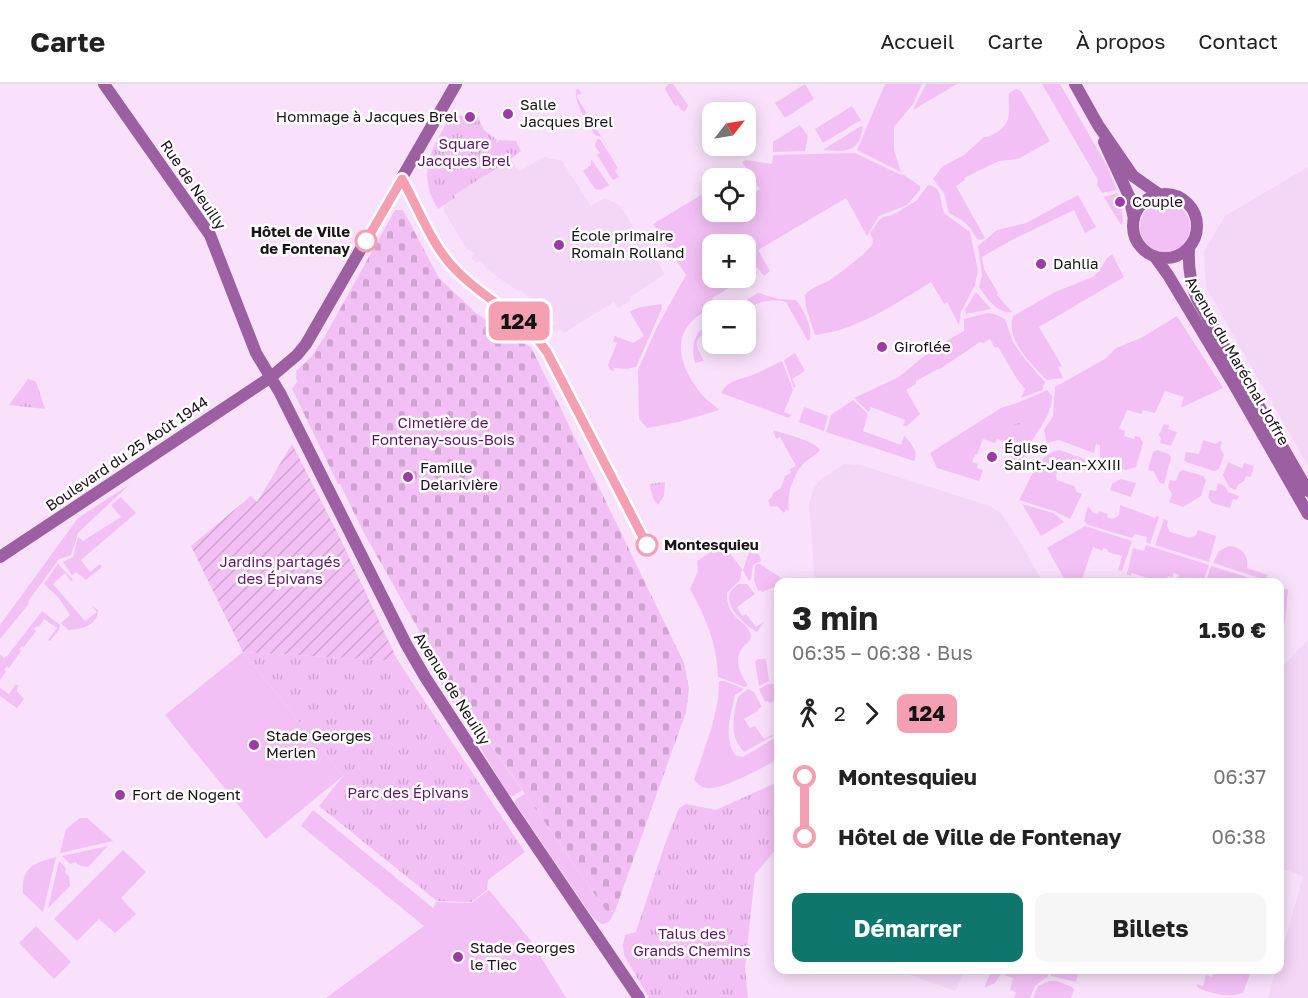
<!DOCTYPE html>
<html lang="fr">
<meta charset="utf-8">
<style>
:root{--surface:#fff;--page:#f6f6f6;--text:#222;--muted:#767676;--line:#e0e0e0;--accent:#0f766e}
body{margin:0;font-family:"Golos Text",sans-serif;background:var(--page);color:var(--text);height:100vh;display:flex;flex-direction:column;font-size:22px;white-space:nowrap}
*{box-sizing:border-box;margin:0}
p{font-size:20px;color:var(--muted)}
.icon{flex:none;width:33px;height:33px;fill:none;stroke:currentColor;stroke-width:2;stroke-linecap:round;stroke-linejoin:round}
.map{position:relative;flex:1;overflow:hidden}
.side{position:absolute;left:774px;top:494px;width:510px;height:396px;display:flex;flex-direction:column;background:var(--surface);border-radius:12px;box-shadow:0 3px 15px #0003}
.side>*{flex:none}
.badge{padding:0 12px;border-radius:9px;font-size:21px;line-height:39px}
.needle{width:39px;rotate:59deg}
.fabs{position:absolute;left:702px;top:18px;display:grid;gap:12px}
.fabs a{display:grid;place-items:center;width:54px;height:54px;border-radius:12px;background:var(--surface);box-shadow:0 3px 15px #0003;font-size:30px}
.map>.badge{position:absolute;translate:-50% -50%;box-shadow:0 0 0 3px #fff}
.legs{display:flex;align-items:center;gap:9px;height:66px;padding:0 18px;font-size:20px}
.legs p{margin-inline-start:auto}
.summary{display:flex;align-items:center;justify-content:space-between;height:102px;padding:0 18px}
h1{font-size:33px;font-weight:700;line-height:45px}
.cta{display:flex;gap:12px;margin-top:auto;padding:12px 18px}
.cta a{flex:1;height:69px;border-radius:12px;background:var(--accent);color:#fff;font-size:24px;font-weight:700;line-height:69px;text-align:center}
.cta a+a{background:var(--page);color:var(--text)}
ul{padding:0 18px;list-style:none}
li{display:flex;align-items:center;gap:21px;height:60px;font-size:22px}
li i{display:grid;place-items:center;width:9px;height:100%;margin:0 8px;background:currentColor}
li i::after{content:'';width:15px;height:15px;margin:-8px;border:4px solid;border-radius:50%;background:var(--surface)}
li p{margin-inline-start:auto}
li:first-child i{background:linear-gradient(#0000 50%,currentColor 0)}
li:last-child i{background:linear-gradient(currentColor 50%,#0000 0)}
header{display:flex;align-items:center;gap:36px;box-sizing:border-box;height:84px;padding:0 30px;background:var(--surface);border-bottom:2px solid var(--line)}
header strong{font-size:28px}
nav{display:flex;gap:33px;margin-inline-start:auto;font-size:21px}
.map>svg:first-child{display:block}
</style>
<header>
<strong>Carte</strong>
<nav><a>Accueil</a><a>Carte</a><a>À propos</a><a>Contact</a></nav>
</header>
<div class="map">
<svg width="1308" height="914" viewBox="0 0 1308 914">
<defs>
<pattern id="cemetery-stones" width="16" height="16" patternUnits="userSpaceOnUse" patternTransform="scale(1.5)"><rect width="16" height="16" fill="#f3c0f5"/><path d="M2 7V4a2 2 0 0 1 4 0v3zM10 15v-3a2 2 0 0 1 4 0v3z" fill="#d0a4d1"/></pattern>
<pattern id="park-tufts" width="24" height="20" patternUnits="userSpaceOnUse" patternTransform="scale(1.5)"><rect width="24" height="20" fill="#f3c0f5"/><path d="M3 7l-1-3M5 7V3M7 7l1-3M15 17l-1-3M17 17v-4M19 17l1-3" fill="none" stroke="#d0a4d1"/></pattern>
<pattern id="garden-furrows" width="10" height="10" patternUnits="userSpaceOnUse" patternTransform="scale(1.5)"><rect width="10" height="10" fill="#f3c0f5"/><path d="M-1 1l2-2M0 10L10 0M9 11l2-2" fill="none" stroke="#d0a4d1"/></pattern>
</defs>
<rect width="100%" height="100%" fill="#f9e1fb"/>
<!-- built -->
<path fill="#f4d6f6" d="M543,73L562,77L591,122L605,114L619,121L643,158L649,154L659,169L655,173L665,190L630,213L631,216L618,224L614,218L564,249L560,245L556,248L552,243L555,239L521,206L518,207L496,192L485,183L481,176L476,179L471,174L475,170L466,164L444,127L445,120L453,111L511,75L519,88Z
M1308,83V382L1206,203L1204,167L1225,132Z
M845,380L860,381L990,422L1001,430L1011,443L1043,498H815L809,420L814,404L822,394Z
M1308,556V914H1268L1276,885H1280V875L1303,792L1280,784V580L1284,581Z
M894,885H966L955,907Z"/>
<!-- grass -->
<path fill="#f3c0f5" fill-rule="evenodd" d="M668,0H673L688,21L685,28L681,26L678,21L675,22L665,5Z
M805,0L814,15L785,34L775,19Z
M885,0H922L913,20L894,43V66L901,88L857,66Z
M926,0H957L913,26Z
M1042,0H1060L1107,82L1117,106L1102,109L1097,101L1098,96Z
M578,5L582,9L576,12L612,70L601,53L595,51C588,38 574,21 576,6Z
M1016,5L1021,7L1050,57L1018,75L999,77L964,94L965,96L956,102L985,154L980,156L976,154C970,140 962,136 949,129L944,109L933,95L943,82L964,71L984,53C990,53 992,51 997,48C1014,38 1007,26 1009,9Z
M852,22L861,36L823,59L815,45Z
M800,41L808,52L805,67L773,68V58Z
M861,42L863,43C859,69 846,68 823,66Z
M597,55H600L618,84L615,87L619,93L613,96L597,71L600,69L595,62Z
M855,69L899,90L904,91L920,102V106L907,121L879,132L867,152L846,114L758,166L770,187L764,192L757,183L751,187V191L712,214L716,221C708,226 699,230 693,236C671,258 683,286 699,307C704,315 713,319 719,326L679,338L647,344L639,335L638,286L657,243L686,191L653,140L706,108L712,119V128H718L720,130L725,128H746V115L760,105L742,78L746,76L772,80L773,71ZM712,160H746V194H712Z
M591,75L609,101L601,106L595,105L583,87L591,81Z
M928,101C944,103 939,119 945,130L970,148L978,186L975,201L961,228L959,241L947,218L944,220L931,198C895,220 858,246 815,251L806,223L805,211C812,203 821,201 830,196C838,190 872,166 873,158C873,155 871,151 870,149L878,137L883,133L892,131L916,117Z
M1118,109L1120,114L1117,117L1121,120L1123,137L1121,141L1104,113Z
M1078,111L1096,143L1085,149L1074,126L1012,156L982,173L984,185L998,209L997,211L1012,228C997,230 987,214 979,203L982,191L978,162L997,146L1026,139Z
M1140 143a25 25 0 1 1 50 0a25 25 0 1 1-50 0Z
M1112,170L1124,193L1039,243L1062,282L1058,283L1063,294L1047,296C1032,281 1005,256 1013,232L1055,208L1093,193L1099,187L1107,174Z
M976,208L991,225L966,230L965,226Z
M758,209L779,215L796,216C803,224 813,244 810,255L808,257L786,218C759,212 753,227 730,226Z
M661,220L662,224L636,283L627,285L614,284V287L610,286L608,281L617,259L613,257L615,252L633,259L644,252L630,228C638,222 651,222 661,220Z
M988,229L995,230L1005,235L1013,258L1024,274L1045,298L1042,306L1021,314L1025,305L1017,295L998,263L995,264L990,255L984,259L980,258L940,285H938L916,297V300L906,306L920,330L907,342H903L905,336L871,323L869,328L854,314L899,293L934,264L964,247V235Z
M1177,232L1223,304L1183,323L1181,322L1184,313L1165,307L1155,329L1143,326L1141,330L1127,326L1119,345L1125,347L1124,352L1134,355L1135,352L1140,353L1143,359L1142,362H1140L1142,363L1136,383L1126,386L1112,382L1109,377L1100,373V361L1096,360L1094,369L1059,356L1047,359L1044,346L1053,332L1055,303L1105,275L1116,264L1141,254Z
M712,237V244C694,256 693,257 704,277L695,279C690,259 695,248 712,237Z
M795,269L805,287L792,295L796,302L794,304L784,276Z
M782,277L793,306L784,328L791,331L789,334L721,309C730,294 741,296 755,290C764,286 773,281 782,277Z
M1047,306L1052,312C1052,339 1026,354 1023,381L1010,376L1014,360L997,355L995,359L983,355L977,371L975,370L972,378L978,380L977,384L983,386L979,397L937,384L930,369L1001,324L1017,319Z
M853,316L868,330L863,347L901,361L904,352C911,358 919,368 914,377L826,348L831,331Z
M804,323L828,332L824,347L799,338Z
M1164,340L1169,341L1168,345L1177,348L1171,362L1160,359L1161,354L1159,351Z
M773,346C787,351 811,355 820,366C816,371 810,374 805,378C792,391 787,410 789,427L786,425L784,429L777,422L771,423L768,416L772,413L773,409L781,404L785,392L791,389L790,385L796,382L780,353L776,355Z
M1203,356L1216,360L1219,357L1222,358L1220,363L1224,371L1219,385L1214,387L1186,378L1184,376L1186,368L1199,370Z
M1059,366L1093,378L1091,385L1086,384L1085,386L1081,385L1082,381L1073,378L1071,380L1063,376L1056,391L1057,396L1074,402L1077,408L1082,410L1070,435L1054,427L1019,416C1029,399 1037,370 1059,366Z
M1157,366L1169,370L1171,374L1164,400L1160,399L1153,387L1148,386L1153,368Z
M1228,378L1242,384L1244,379L1254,382L1251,393L1246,392L1244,397L1238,401L1236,406L1229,403L1223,391Z
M1183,386L1203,392L1206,396L1201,412L1183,423L1169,418L1172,410L1168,403L1170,396L1176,397L1179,388Z
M1121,395L1136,399L1131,413L1110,406L1112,400Z
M1218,399L1225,402L1228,408L1239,412L1237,416L1233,415L1230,424L1212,419L1208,413L1210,406L1216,407Z
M130,400L78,449L71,471L59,475L29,516L28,521L0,555V541L78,434Z
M121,413L136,429L81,476L90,488L100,480L102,483L86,496L76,488L72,491L63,478L73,473L78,453L83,457L121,433L111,421Z
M1022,420L1053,429L1064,438L1041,452Z
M1120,421L1155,434L1156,432L1159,433L1150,460L1146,458L1147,453L1135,450L1132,454L1088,441L1084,437L1088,422L1093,429L1098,430L1099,427L1108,430L1107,433L1113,435L1119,431Z
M1164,435L1168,437L1167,442L1170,448L1190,454L1196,451L1198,446L1216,452L1209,478L1155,461Z
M1085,442L1132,457L1122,487L1118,486L1122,472L1108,468V466L1103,464L1102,467L1093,463L1081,498H1066L1047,464Z
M1146,461L1209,481L1203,498H1193V495L1188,493L1186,496L1178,494L1179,491L1174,489L1172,493L1168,492L1165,498H1151V495L1132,489L1130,492L1127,490L1133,464L1144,467Z
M1229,462C1242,463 1249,471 1247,484L1268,491L1266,496L1213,479L1219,467Z
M717,467L729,468L742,485L740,496L727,509C726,536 750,538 751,552C751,558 746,559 743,563C733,575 740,591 748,601L745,603L718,593C717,560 706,534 690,505L698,487L697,477L711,468Z
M749,469L759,470L761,477L753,481L751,495L749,497L743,486Z
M58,480L73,496L71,497L65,489L53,500L85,537L97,528L91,521L98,526C97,543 81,545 68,546L61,539L70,531L58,513L44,500Z
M757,480H760L784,496L795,498H778V504L777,502L762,508L760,506L758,507L754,496L755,482Z
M1211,482L1263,498H1206Z
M739,500H747L755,510L737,523L742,532L746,530L756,543L764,538L757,548C742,539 714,514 739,500Z
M1280,503L1288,506L1281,575H1280Z
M42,527L60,541L59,546L50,557L48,556L57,544L44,535L39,543L37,542L34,545L36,547L24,563L22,562L19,565L21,567L9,584L7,582L4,586L6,587L0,596V570L4,574L8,571Z
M243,568L343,692L266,755L165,631Z
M426,570L430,573L522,706L513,712L509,711L428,577Z
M758,575H766L769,597L759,602L755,578Z
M719,597H725L744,605L735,611C731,631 723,652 735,671L743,673L778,652V675C764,683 721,707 706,704C701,703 698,700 694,696L712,642L718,616Z
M16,600L18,602L17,607L24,615L17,624L0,612V604L9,610Z
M768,600H778V616L769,619L768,617L765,618L759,605Z
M748,605L754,608L762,623L758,625V627L744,635L750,644L755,642L764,655L772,651L773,652L744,668C729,652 733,632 738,613Z
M525,710L607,828L615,827L609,838L602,840L594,835L515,719L516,715Z
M313,726L433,824L436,818L471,819L489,806L531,857L566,914H326L424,842L301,742Z
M80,734H87L113,757L60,769L66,745Z
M108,762L88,783L78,781L76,778L70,780L62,772Z
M123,766L146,788L121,814L136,830L115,849L99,835L77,857L54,835Z
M56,773L43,828L23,809C21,783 34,779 56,773Z
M59,777L66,784L65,789L69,792L70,802L48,824Z
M36,842L71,878L54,895L19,859Z
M992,885H1049L1048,892L1035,902L1030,914H1014L1016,908L1010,906L1013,894L1001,890L995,899L984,904Z
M1051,885C1061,885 1069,885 1078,890L1076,898L1051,892Z
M1215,885H1252L1243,909C1228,914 1213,910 1198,904L1196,900L1203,902L1206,891L1212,893Z
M1049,897H1057L1072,903L1074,906L1071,914H1033L1038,902Z"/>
<!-- cemetery -->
<path fill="url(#cemetery-stones)" d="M395,126H403L439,194L477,230L531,263L684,579L689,605L686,628L615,827L607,828L430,573L433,571L365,451L340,400H338L292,305L297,298L296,287L312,272L325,252Z"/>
<!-- park -->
<path fill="url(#park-tufts)" d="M451,32H477L484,46L497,56L496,59L499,56L516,57L521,67L511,75L454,111L455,114L438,125C416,89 431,65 451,32Z
M28,295L36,298L45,325L9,321Z
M1009 349a10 10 0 1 1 20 0a10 10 0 1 1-20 0Z
M665,398L664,412L658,421L654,416L649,400Z
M243,568L398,577L525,768L488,796L487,806L471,818L437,817L319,722L343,692Z
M778,698V763L755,790L745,884L748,914H649L624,871L623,861L625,851L636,848L665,760L679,724L686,720L716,726Z"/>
<!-- garden -->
<path fill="url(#garden-furrows)" d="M292,360L338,450L398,577L243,568L191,462L251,412L257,418Z"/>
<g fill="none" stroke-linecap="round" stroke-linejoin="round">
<!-- secondary -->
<path stroke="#9c5fa1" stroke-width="12" d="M104,0L210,151L256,269L280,309L406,560L425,593L507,719L639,914
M1075,0L1098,41L1133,92L1160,111
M1104,58L1129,112L1134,135
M1133 142a32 32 0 1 1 64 0a32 32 0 1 1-64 0Z
M1189,165C1188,184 1190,198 1197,215L1308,407
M1155,173L1168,191L1236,304L1308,430
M0,473L271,293L297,271L306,260L456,0"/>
</g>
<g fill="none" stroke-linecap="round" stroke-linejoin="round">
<!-- line-1 casing -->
<g stroke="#fff" stroke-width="14">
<path id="line-1" d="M366,157L402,95C419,125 432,163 457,187C479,210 507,224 529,246C536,252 541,261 547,268L647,461"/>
</g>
<!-- line-1 -->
<use href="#line-1" stroke="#f59fb3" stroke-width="9"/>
</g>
<!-- markers -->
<g fill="#9b3ba3" stroke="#fff" stroke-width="2">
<circle cx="508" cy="30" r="6"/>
<circle cx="470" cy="33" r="6"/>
<circle cx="1120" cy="118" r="6"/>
<circle cx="559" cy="161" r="6"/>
<circle cx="1041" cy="180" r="6"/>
<circle cx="882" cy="263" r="6"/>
<circle cx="992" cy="373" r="6"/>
<circle cx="408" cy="393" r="6"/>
<circle cx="254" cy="661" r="6"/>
<circle cx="120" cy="711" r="6"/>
<circle cx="458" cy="873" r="6"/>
</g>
<g fill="#fff" stroke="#f59fb3" stroke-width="3">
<circle cx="366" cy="157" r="10"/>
<circle cx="647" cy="461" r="10"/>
</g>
<g text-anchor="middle" stroke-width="5" stroke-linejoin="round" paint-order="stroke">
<!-- poi labels -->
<g font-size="15" fill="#1b121b" stroke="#fff" text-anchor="start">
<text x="520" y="26">Salle<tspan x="520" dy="17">Jacques Brel</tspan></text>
<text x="458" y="38" text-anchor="end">Hommage à Jacques Brel</text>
<text x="1132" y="123">Couple</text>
<text x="571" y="157">École primaire<tspan x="571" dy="17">Romain Rolland</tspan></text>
<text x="1053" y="185">Dahlia</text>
<text x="894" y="268">Giroflée</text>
<text x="1004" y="369">Église<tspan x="1004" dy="17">Saint-Jean-XXIII</tspan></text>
<text x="420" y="389">Famille<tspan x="420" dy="17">Delarivière</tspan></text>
<text x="266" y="657">Stade Georges<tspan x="266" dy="17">Merlen</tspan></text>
<text x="132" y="716">Fort de Nogent</text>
<text x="470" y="869">Stade Georges<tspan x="470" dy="17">le Tiec</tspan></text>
</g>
<!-- park labels -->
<g font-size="15" fill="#611567" stroke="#fff">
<text x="464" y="65">Square<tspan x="464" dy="17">Jacques Brel</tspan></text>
<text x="443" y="344">Cimetière de<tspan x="443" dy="17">Fontenay-sous-Bois</tspan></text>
<text x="280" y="483">Jardins partagés<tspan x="280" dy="17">des Épivans</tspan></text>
<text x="408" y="714">Parc des Épivans</text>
<text x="692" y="855">Talus des<tspan x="692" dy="17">Grands Chemins</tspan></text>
</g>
<!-- street labels -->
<g font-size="15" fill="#1b121b" stroke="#fff">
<text transform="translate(193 101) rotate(56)" y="5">Rue de Neuilly</text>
<text transform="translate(1237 277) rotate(60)" y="5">Avenue du Maréchal Joffre</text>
<text transform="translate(127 370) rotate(-34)" y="5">Boulevard du 25 Août 1944</text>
<text transform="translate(452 605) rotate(58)" y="5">Avenue de Neuilly</text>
</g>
<!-- stop labels -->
<g font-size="15" font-weight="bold" fill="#1b121b" stroke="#fff" text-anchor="end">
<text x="350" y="153">Hôtel de Ville<tspan x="350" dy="17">de Fontenay</tspan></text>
<text x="664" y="466" text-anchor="start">Montesquieu</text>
</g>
</g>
</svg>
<div class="fabs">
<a><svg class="needle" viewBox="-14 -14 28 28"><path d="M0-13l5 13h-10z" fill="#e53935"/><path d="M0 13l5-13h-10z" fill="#767676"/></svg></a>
<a><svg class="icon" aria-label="locate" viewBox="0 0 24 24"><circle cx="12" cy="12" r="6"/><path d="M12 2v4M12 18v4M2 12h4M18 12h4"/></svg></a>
<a>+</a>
<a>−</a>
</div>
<b class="badge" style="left:519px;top:237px;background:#f59fb3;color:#111">124</b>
<section class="side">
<div class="summary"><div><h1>3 min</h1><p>06:35 – 06:38 · Bus</p></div><b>1.50 €</b></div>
<div class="legs"><svg class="icon" aria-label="walk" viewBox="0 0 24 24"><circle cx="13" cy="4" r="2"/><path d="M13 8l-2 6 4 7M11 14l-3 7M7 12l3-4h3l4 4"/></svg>2<svg class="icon" aria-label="forward" viewBox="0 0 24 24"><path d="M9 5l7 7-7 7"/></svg><b class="badge" style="background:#f59fb3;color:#111">124</b></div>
<ul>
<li><i style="color:#f59fb3"></i><b>Montesquieu</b><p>06:37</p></li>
<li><i style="color:#f59fb3"></i><b>Hôtel de Ville de Fontenay</b><p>06:38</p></li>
</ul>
<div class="cta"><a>Démarrer</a><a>Billets</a></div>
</section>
</div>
